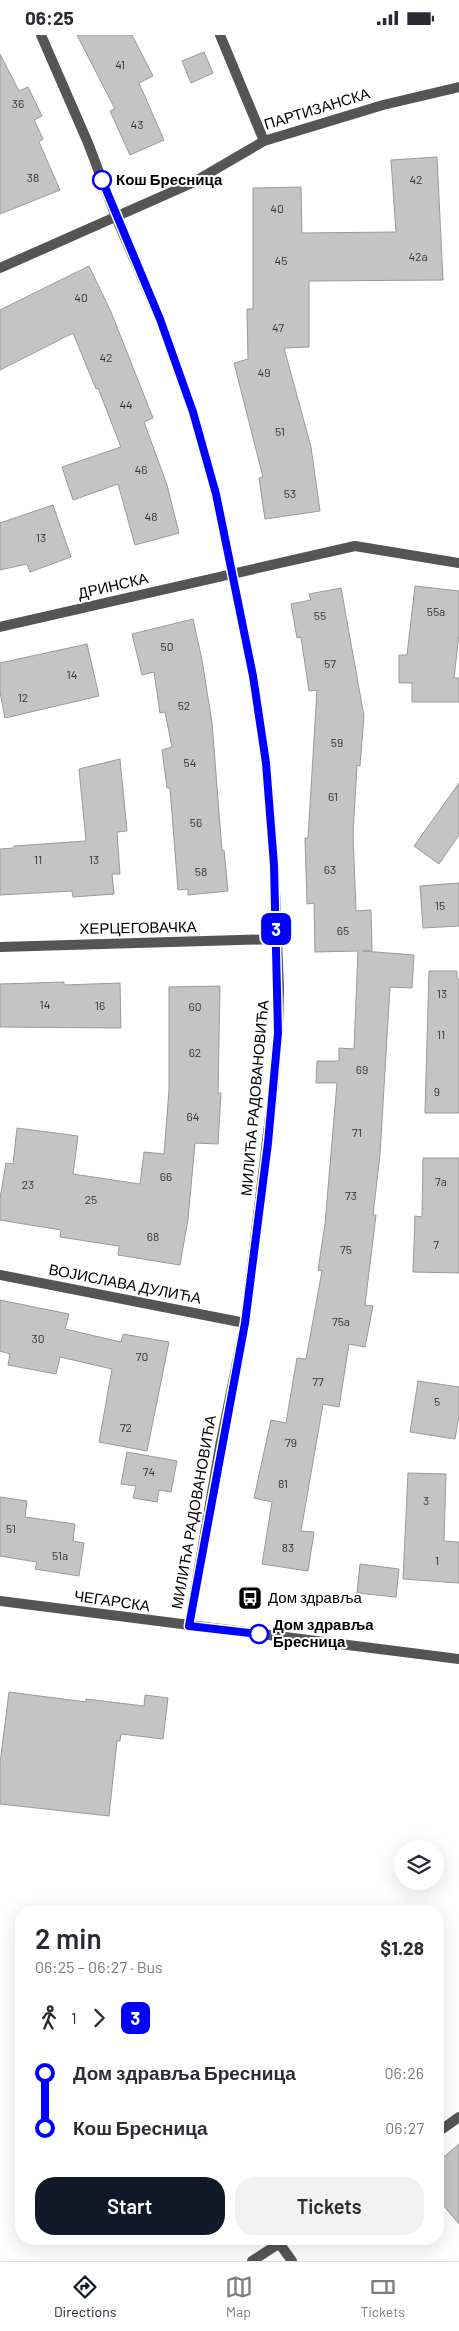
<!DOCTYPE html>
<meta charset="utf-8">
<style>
:root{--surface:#fff;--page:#f2f2f3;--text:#2b2b33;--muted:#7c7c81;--line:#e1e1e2;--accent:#111827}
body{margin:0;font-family:Barlow,sans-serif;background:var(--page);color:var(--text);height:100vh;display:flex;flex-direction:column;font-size:19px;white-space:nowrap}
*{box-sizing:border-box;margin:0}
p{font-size:16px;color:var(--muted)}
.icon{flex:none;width:28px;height:28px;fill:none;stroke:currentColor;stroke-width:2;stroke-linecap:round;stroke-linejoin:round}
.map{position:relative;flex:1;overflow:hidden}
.panel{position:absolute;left:15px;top:1870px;width:429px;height:340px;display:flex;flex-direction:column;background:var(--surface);border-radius:20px;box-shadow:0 5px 20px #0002}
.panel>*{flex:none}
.badge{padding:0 10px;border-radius:8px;font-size:18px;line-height:32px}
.tools{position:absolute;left:394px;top:1805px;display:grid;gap:10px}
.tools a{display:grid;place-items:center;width:50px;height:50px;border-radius:50%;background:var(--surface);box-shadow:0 5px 20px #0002;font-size:25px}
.map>.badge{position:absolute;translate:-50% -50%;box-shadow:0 0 0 2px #fff}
.legs{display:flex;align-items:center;gap:8px;height:55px;padding:0 20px;font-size:16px}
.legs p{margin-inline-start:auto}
.summary{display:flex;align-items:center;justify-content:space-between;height:85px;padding:0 20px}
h1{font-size:28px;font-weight:600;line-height:38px}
.action{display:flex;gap:10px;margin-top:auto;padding:10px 20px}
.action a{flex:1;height:58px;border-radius:20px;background:var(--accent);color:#fff;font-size:20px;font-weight:600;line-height:58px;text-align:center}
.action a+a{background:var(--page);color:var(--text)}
ul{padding:0 20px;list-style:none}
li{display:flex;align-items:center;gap:18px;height:55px;font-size:19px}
li i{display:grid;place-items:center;width:8px;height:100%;margin:0 6px;background:currentColor}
li i::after{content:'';width:12px;height:12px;margin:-6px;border:4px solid;border-radius:50%;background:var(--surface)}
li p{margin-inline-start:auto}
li:first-child i{background:linear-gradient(#0000 50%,currentColor 0)}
li:last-child i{background:linear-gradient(currentColor 50%,#0000 0)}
.status{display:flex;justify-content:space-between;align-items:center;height:35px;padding:0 25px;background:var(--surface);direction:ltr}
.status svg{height:14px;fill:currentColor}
.dock{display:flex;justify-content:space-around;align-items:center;height:70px;border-top:1px solid var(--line);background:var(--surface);font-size:14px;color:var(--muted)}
.dock a{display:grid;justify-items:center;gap:2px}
.dock .on{color:var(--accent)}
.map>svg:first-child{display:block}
</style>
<div class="status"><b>06:25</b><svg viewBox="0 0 49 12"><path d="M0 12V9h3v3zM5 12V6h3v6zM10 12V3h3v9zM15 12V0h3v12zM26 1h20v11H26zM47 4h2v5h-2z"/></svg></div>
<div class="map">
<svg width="459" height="2226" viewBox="0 0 459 2226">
<rect width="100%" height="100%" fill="#fff"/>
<!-- building -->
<path fill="#c4c4c4" stroke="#999" d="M77,0H132L153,41L139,48L164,105L130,120L110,76L115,74Z
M204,17L213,38L191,48L182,26Z
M0,19L19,56L28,52L42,81L34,85L43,104L39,107L60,155L0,179Z
M437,122L443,245L309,246V312L284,313L311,412L320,476L265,484L259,443L263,442L234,328L248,324L247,274H253V153L301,152L302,198L396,197L391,125Z
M89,231L111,277L153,383L144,387L167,450L179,498L135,510L118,449L73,465L62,432L121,412L98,353L96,354L73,298L0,335V275Z
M53,470L71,522L30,537L27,529L0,535V488Z
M415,551L459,556V599L454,643H459V667H412V648H399V620H407Z
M341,553L364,681L360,731L357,730L353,799L356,876L371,875L372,916H363L414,920L412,953L390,952L380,1119L373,1180H376L365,1270L373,1271L365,1312L349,1309L339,1372L323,1369L301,1496L314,1497L308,1536L262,1529L272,1467L254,1463L271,1385L286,1388L297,1323L306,1324L322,1236L318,1235L325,1189L337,1048H316L317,1026H339V1013L354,1014L358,916L315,917L314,868L307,869L305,803H308L317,655L309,656L301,602L297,603L291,569L311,565L309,559Z
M193,584L202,625L212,688L222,816L224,815L228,856L188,860V854L178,855L170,753H167L162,715L172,712L165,677L160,678L154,637L142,640L132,599Z
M87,609L99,661L5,683L0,657V628Z
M120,724L127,796L117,797L120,839H112L114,859L73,862L72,856L0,860V814L14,813V811L86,806L79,734Z
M459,748V800L439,829L414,811Z
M459,848V891L423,893L420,851Z
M429,936H457V944H459V1078H425Z
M64,947V950L120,948L121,993L0,992V949Z
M220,951L218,1058H221L218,1109L195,1108L188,1184L180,1230L118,1220L119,1211L60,1202L61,1195L0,1185V1163L6,1128L13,1129L17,1093L78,1101L73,1139L140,1149L144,1117L164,1119L169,1055V952Z
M423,1123H459V1238L413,1237L415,1181L422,1182Z
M0,1265L69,1279L65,1294L121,1307L123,1299L169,1307L147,1416L99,1407L112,1334L60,1322L56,1339L8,1330L10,1319L0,1316Z
M418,1346L459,1352V1381L455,1404L410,1397Z
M127,1417L177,1426L171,1457L159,1455L157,1467L133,1463L136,1451L121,1449Z
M408,1438L446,1439L444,1506L459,1507V1548L403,1544Z
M0,1462L27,1466L25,1482L75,1489L73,1506L84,1508L79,1541L35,1534L37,1527L0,1521Z
M360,1529L399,1534L396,1562L357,1558Z
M9,1657L86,1667V1664L144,1671L145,1660L168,1663L163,1704L121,1699L120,1706H117L109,1781L0,1769V1728Z
M459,2109V2189L438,2164V2127Z"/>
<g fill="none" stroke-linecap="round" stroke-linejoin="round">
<!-- service -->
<path stroke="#555" stroke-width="10" d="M220,0L264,106
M232,539L355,511L459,528"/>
<!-- minor -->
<path stroke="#555" stroke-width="10" d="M41,0L88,108L116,182L160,284L193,377L216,459L253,641L266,727L274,830L279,953L278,998L273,1056L245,1288L220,1411L189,1591
M0,233L192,148L264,106L383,70L459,52
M0,592L232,539
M0,912L276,904
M0,1240L245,1288
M0,1566L459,1624
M438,2097L459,2082
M279,2208L292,2226
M252,2226L286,2204"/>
</g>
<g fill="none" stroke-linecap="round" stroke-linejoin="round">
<!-- line-1 casing -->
<g stroke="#fff" stroke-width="11">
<path id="line-1" d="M102,145L160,284L193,377L216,459L253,641L266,728L274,830L278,998L268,1108L245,1288L189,1591L259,1599"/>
</g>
<!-- line-1 -->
<use href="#line-1" stroke="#00f" stroke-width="8"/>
</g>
<!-- icons -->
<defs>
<g id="bus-square" transform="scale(1.25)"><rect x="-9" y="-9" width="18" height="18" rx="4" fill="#000" stroke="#fff"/><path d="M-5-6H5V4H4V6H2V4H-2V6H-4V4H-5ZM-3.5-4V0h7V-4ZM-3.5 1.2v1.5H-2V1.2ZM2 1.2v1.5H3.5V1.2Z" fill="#fff"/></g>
</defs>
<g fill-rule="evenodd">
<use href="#bus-square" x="250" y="1563"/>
</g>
<!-- markers -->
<g fill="#fff" stroke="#00f" stroke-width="2.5">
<circle cx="102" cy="145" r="9"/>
<circle cx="259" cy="1599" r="9"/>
</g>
<g text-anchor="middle" stroke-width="4" stroke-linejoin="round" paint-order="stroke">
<!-- number labels -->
<g font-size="12" fill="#313131">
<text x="120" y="34">41</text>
<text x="18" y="73">36</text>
<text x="137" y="94">43</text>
<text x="33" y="147">38</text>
<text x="416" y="149">42</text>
<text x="277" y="178">40</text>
<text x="418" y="226">42a</text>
<text x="281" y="230">45</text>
<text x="81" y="267">40</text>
<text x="278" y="297">47</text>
<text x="106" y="327">42</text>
<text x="264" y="342">49</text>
<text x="126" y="374">44</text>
<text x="280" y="401">51</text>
<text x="141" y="439">46</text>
<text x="290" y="463">53</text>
<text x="151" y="486">48</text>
<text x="41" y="507">13</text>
<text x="436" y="581">55a</text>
<text x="320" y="585">55</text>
<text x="167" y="616">50</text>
<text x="330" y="633">57</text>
<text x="72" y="644">14</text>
<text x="23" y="667">12</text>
<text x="184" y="675">52</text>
<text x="337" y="712">59</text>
<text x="190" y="732">54</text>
<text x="333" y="766">61</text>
<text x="196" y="792">56</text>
<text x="38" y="829">11</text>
<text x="94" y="829">13</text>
<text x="330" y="839">63</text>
<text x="201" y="841">58</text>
<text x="440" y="875">15</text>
<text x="343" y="900">65</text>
<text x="442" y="963">13</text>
<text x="45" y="974">14</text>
<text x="100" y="975">16</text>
<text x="195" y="976">60</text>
<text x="441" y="1004">11</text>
<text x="195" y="1022">62</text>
<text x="362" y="1039">69</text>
<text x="437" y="1061">9</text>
<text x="193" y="1086">64</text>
<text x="357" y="1102">71</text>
<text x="166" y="1146">66</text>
<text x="441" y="1151">7a</text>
<text x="28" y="1154">23</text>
<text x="351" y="1165">73</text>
<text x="91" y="1169">25</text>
<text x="153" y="1206">68</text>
<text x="436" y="1214">7</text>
<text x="346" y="1219">75</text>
<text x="341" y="1291">75a</text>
<text x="38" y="1308">30</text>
<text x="142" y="1326">70</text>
<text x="318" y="1351">77</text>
<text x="437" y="1371">5</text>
<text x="126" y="1397">72</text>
<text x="291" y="1412">79</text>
<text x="149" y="1441">74</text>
<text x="283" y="1453">81</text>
<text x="426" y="1470">3</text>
<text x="11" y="1498">51</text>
<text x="288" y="1517">83</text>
<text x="60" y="1525">51a</text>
<text x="437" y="1530">1</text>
</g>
<!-- street labels -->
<g font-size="15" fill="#000" stroke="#fff">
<text transform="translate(317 74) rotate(-17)" y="5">ПАРТИЗАНСКА</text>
<text transform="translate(113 551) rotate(-13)" y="5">ДРИНСКА</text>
<text transform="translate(138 893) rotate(-1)" y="5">ХЕРЦЕГОВАЧКА</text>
<text transform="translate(255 1063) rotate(-85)" y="5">МИЛИЋА РАДОВАНОВИЋА</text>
<text transform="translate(125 1249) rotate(11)" y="5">ВОЈИСЛАВА ДУЛИЋА</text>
<text transform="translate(194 1477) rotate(-80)" y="5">МИЛИЋА РАДОВАНОВИЋА</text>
<text transform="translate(112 1566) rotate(8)" y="5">ЧЕГАРСКА</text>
</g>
<!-- stop labels -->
<g font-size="15" font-weight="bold" fill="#000" stroke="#fff" text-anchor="start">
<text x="116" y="150">Кош Бресница</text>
<text x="273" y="1595">Дом здравља<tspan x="273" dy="17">Бресница</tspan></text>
</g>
<!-- poi labels -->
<g font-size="15" fill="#000" stroke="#fff" text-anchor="start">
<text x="268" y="1568">Дом здравља</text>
</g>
</g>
</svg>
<div class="tools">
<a><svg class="icon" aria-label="layers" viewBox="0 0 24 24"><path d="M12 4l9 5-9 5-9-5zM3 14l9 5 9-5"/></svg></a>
</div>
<b class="badge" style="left:276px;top:894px;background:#00f;color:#fff">3</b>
<section class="panel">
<div class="summary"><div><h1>2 min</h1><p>06:25 – 06:27 · Bus</p></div><b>$1.28</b></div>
<div class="legs"><svg class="icon" aria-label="walk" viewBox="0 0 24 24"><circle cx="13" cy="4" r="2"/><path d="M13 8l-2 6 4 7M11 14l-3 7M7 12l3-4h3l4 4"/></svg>1<svg class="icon" aria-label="forward" viewBox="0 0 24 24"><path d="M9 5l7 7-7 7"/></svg><b class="badge" style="background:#00f;color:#fff">3</b></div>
<ul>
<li><i style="color:#00f"></i><b>Дом здравља Бресница</b><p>06:26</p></li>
<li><i style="color:#00f"></i><b>Кош Бресница</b><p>06:27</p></li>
</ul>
<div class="action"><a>Start</a><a>Tickets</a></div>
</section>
</div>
<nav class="dock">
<a class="on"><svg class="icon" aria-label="directions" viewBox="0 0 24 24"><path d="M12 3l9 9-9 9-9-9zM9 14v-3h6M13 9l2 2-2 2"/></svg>Directions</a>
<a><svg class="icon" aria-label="map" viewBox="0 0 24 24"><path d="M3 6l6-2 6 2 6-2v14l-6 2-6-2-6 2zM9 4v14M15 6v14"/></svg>Map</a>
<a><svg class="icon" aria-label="tickets" viewBox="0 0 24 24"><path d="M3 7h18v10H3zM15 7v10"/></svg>Tickets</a>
</nav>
